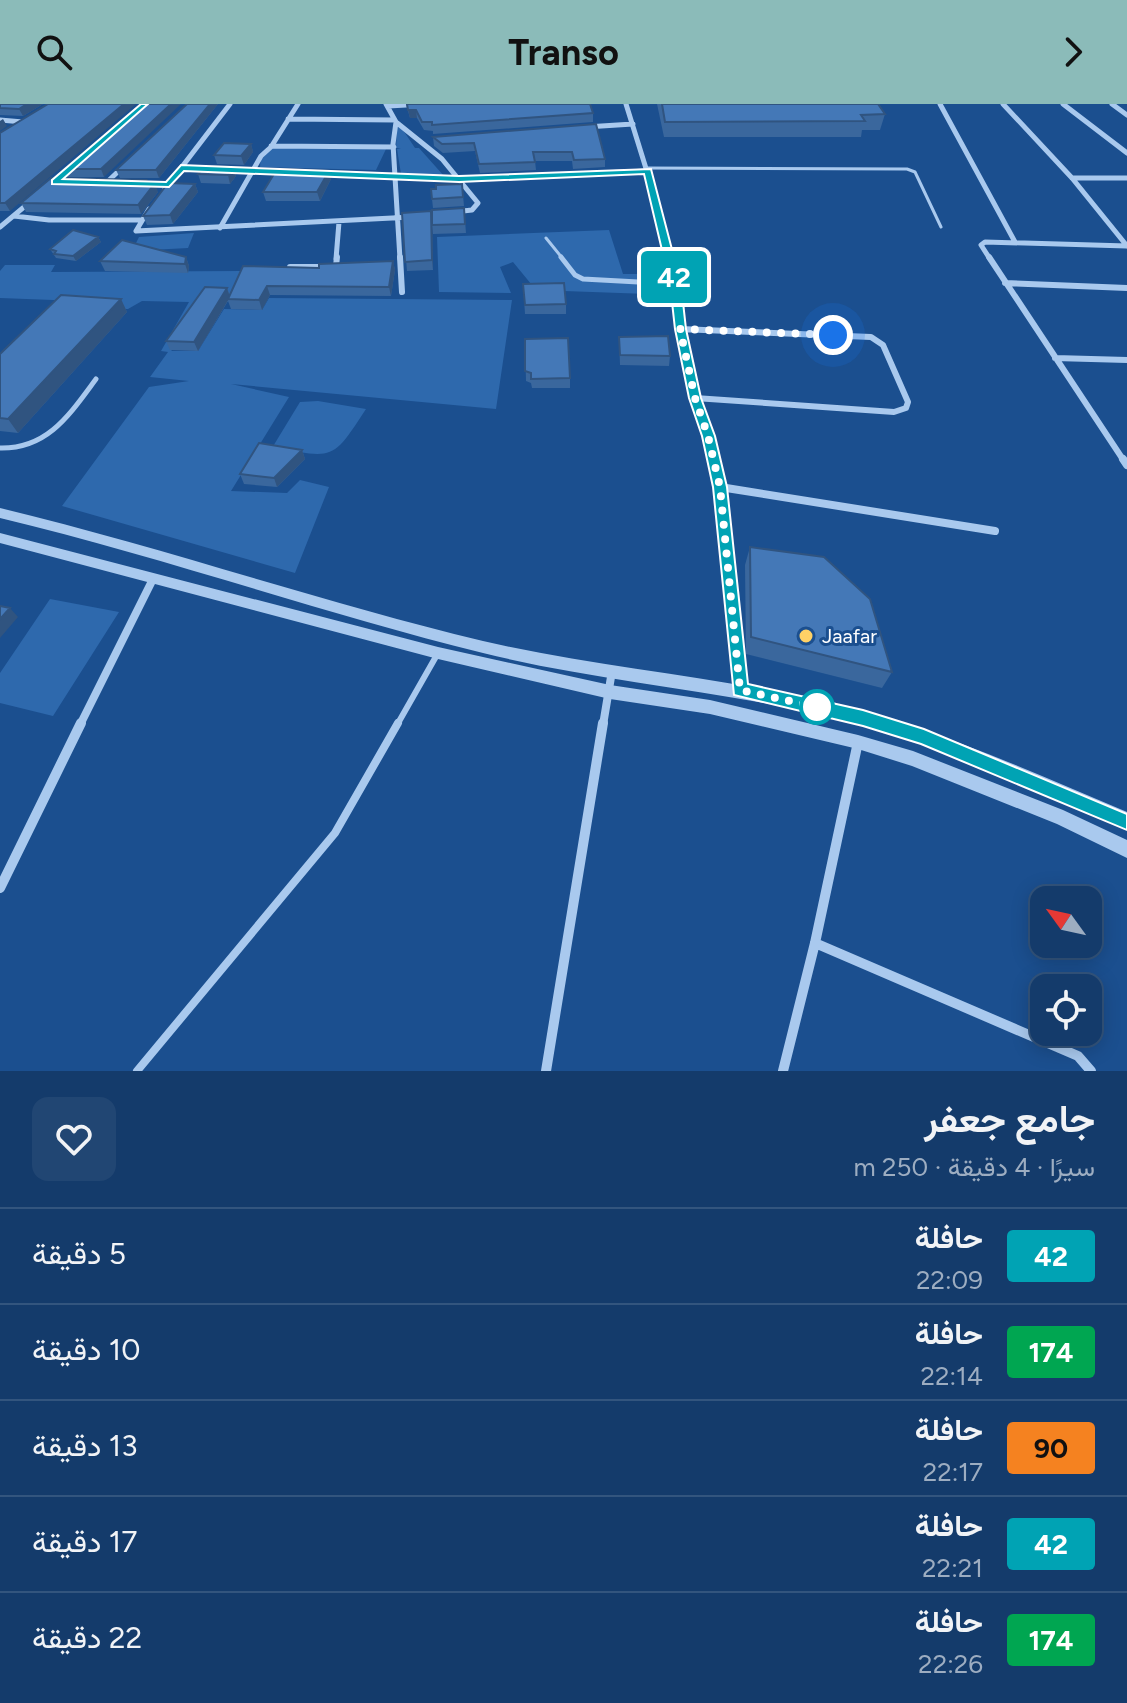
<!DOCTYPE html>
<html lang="ar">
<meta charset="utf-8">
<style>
:root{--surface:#143b6b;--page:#214673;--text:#f1f3f6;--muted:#9dadc1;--line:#33557e;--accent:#8bbbb9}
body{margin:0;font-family:Figtree,Vazirmatn,sans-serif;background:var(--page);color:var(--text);direction:rtl;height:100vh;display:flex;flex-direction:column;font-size:30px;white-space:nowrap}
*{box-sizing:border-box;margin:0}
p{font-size:26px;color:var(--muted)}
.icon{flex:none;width:44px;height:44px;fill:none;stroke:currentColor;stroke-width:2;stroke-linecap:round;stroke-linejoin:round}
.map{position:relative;height:967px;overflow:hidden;direction:ltr}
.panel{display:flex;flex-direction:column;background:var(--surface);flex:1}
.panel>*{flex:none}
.badge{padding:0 16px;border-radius:6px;font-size:28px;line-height:52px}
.needle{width:52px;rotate:303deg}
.controls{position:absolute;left:1030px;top:782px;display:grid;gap:16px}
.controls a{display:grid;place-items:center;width:72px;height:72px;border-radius:16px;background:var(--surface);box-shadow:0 4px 20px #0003,0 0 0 2px var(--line);font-size:40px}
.you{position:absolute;width:40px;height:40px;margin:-20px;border:6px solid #fff;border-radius:50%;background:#1a73e8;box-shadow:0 0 0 12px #1a73e833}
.map>.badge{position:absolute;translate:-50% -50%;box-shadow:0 0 0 4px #fff}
.round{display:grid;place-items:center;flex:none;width:84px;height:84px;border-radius:16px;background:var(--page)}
.summary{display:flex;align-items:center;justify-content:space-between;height:136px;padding:0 32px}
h1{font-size:38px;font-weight:700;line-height:60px}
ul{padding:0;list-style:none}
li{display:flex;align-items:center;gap:24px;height:96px;padding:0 32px;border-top:2px solid var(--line)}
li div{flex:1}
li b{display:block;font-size:30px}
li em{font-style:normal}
li .badge{min-width:88px;font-weight:700;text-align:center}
header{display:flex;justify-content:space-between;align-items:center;height:104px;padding:0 32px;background:var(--accent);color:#111;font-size:36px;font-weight:700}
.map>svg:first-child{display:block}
</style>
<header><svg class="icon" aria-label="forward" viewBox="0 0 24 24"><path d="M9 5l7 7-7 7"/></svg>Transo<svg class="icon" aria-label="search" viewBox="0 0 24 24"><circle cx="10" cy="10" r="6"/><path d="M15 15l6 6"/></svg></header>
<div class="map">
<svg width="1127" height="967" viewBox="0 0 1127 967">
<rect width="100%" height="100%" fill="#1b4f8f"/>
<!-- green -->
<path fill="#2e69ad" d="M397,23H401L415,44H419L444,72L401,70L397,45L401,44H396Z
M271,42L386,45L376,66L260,63L261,52Z
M609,126L623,170H655L676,191L536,186L513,158L500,163L511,189L439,188L437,133Z
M194,129L188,144L132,147L139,133Z
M5,161H55L51,168L243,167L234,192L171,247H198L224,205L262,206L269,194L512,196L496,305L231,280L289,293L231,387L287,389L300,376L329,383L295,469L62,402L149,283L189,277L150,273L168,248L161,247L189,198L142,197L128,205H101L106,198L0,194V167Z
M318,297L366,305C331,359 334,353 272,344L300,298Z
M50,495L119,508L53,612L0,599V569Z"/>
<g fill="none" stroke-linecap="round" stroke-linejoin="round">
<!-- service-far3 -->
<path stroke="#a9c9ee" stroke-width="3" d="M646,64L907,65L915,68L941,123
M546,134L563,155"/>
<!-- service-far2 -->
<path stroke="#a9c9ee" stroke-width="5" d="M561,153L575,171L583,175L675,180
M0,344C48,345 70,310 96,275"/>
<!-- service-far1 -->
<path stroke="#a9c9ee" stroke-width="6" d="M397,621L438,549"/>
<!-- service -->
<path stroke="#a9c9ee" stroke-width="8" d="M137,967L335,729L398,619"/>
<!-- minor-far3 -->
<path stroke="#a9c9ee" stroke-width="5" d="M386,0L396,18L442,55L478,99L472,106L454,108
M626,0L653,87L669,155
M940,0L1015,138
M1003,0L1072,74L1127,142
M1063,0L1127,49
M1112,0L1127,11
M388,2L425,0
M288,15L395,16
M0,16L23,18
M396,18L393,40L400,155
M586,23L633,20
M271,42L394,43
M181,64L211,65
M225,66L283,68
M321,70L459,75L648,67
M1072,74H1127
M105,80L125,61
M165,85L230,0
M149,105L136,127L412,113
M14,112L49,116H142
M0,123L30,98
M220,124L261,52L271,43L298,0
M336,155L339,118
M990,155L981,141L985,138L1127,142"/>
<!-- minor-far2 -->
<path stroke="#a9c9ee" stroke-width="6" d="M400,153L402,188
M669,153L695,294L714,357
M989,153L1124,357
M336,162L337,153
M290,163H328
M1005,179L1127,184
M680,225L871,233L883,241L908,298L906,304L894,308L695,294
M1055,254L1127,256"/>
<!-- minor-far1 -->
<path stroke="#a9c9ee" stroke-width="8" d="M713,355L720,383L740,586
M1123,355L1127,361
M720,383L995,427
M80,621L153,475
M603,621L612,567"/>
<!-- minor -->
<path stroke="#a9c9ee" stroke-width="10" d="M0,784L81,619
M815,839L1078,952L1091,967
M546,967L603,619
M783,967L815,839L858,638"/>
<!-- tertiary -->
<path fill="#a9c9ee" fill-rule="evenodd" d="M0,404C162,443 321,498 483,537C593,563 706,571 816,596C924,619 1025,665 1127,708V725C1039,690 955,646 863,621C738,587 608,580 483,549C321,509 163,453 0,414Z
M0,429L438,543L610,581L710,596L858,631L913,647L1063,706L1127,736V754L1057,720L912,662L858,645L710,610L610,595L438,555L0,439Z"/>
</g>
<!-- wall -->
<path fill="#3a679d" d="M0,0H43L23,12L0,11Z
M141,0L104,73H67L64,65Z
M187,0H218L159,74H120L116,66Z
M406,0L593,9V18L433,30V27L424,26L417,14H410Z
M657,0H879L885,10L880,26H862L861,33H664Z
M596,20L605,55V63L573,65L572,57H535L536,66L480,69L475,47L443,49L434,42L433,33Z
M0,29L10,107H0Z
M251,40L253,48L244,61L217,60L214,51Z
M234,63L236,72L230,80L201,79L198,70Z
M329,67L331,75L320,97H266L263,88Z
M146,76L147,79L158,88L141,110L26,108L21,99Z
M195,80L198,88L173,120L147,121L143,112Z
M462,80L464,102L433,104L432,95Z
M464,104L466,129L433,130L432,123L433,166L407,167L402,109Z
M98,133L101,138L76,157L56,154L50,145Z
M186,153L189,162L188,169L105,167L100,157Z
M393,157L395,166L391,192L270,191L262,206L231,205L228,197L198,247L170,246L166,237L227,184L230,191L319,164Z
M523,180L566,200V210H525Z
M121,195L127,208L18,329L0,327V250Z
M619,233L670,252L669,262L620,261Z
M525,235L570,274V284H532L531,279L526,277Z
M302,346L305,355L277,383L244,380L240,370Z
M750,443L892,568L882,584L746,550L745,461Z"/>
<!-- shaded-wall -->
<path fill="#305480" d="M27,0H43L23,12L19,5Z
M124,0H136L10,107L5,99Z
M171,0H181L104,73L101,65Z
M210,0H218L159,74L156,66Z
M408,6H416L417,14H410Z
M3,15L7,22L0,27V17Z
M251,40L253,48L244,61L241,52Z
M234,63L236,72L230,80L228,71Z
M329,67L331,75L320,97L317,88Z
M155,79L158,88L141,110L138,101Z
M195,80L198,88L173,120L170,111Z
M431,107L432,116L433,166L432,156Z
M98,133L101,138L76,157L73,152Z
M186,153L189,162L188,169L185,160Z
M393,157L395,166L391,192L389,183Z
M267,182L270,191L262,206L259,196Z
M227,184L230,193L198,247L194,238Z
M121,195L127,208L18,329L8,315Z
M302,346L305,355L277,383L274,374Z
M10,504L18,513L0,534V515Z"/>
<!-- building -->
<path fill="#4478b7" stroke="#305480" stroke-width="2" d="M0,0H27L19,5L0,4Z
M48,0H124L5,99H0V29Z
M141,0H171L101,65H64Z
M187,0H210L156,66H116Z
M407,0H590L593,9L432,21V18H422L416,6H408Z
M662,0H878L885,10L861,11L865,17L665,18Z
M596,20L605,55L574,56L572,48H533L535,58L479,60L474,39L442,40L433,33Z
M224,39L251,40L241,52L214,51Z
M205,62L234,63L228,71L198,70Z
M277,65L329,67L317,88H263Z
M51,74L146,76L144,79H155L138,101L21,99Z
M168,79L195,80L170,111L143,112Z
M462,80L463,93L432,95L431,85H436V81Z
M464,104L465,120L432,121V106Z
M431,107L432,156L405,158L402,109Z
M73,126L98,133L73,152L54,150L56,147L50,145Z
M122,136L186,153L185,160L100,157Z
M393,157L389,183L267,182L259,196L228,195L243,162L319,164V160Z
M564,179L566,200L525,201L523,180Z
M205,183L227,184L194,238L166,237Z
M61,191L121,195L8,315L0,314V250Z
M668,232L670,252L620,251L619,233Z
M568,234L570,274L531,275V269L525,267V235Z
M259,339L302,346L274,374L240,370Z
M750,443L824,453L870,495L892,568L751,533Z
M0,502L10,504L0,515Z"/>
<!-- line -->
<path fill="#00a3b4" stroke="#fff" stroke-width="2" d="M141,0H148L63,75L166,78L181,61L459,72L651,65L681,180L686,225L701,294L715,332L727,383L748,580L863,606L924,625L1127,710V726L921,640L863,622L734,591L713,383L702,332L689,294L675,225L670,180L644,70L459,78L184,67L169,83L52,80V76Z"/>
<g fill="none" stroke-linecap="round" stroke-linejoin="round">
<!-- walk -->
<path stroke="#fff" stroke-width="8" stroke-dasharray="0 14.4" d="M817,603L740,586L720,383L708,332L695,294L680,225L833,231"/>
</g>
<!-- markers -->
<circle fill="#ffd166" stroke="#1b4f8f" stroke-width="3" cx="806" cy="532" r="8"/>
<circle fill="#fff" stroke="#00a3b4" stroke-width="4" cx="817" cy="603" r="16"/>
<g text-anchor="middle" stroke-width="6" stroke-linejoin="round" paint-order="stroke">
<!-- poi labels -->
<g font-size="20" fill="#fff" stroke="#1b4f8f" text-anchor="start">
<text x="822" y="539">Jaafar</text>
</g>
</g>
</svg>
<div class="controls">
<a><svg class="needle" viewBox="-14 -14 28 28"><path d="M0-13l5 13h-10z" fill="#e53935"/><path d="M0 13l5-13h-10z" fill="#9dadc1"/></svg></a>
<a><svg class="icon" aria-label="locate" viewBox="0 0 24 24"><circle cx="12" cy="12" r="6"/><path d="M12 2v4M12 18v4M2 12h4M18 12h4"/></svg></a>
</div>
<div class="you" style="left:833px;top:231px"></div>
<b class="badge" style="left:674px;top:173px;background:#00a3b4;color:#fff">42</b>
</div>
<section class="panel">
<div class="summary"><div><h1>جامع جعفر</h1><p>سيرًا · 4 دقيقة · 250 m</p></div><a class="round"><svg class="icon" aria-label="heart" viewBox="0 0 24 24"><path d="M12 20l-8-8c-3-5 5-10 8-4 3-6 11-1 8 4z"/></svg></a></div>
<ul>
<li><span class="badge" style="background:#00a3b4;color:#fff">42</span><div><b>حافلة</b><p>22:09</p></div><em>5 دقيقة</em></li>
<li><span class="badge" style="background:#00a651;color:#fff">174</span><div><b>حافلة</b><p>22:14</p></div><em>10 دقيقة</em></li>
<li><span class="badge" style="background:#f58220;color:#111">90</span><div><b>حافلة</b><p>22:17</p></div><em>13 دقيقة</em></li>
<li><span class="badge" style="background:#00a3b4;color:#fff">42</span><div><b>حافلة</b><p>22:21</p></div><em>17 دقيقة</em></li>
<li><span class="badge" style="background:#00a651;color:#fff">174</span><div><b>حافلة</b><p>22:26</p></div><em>22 دقيقة</em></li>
</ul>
</section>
